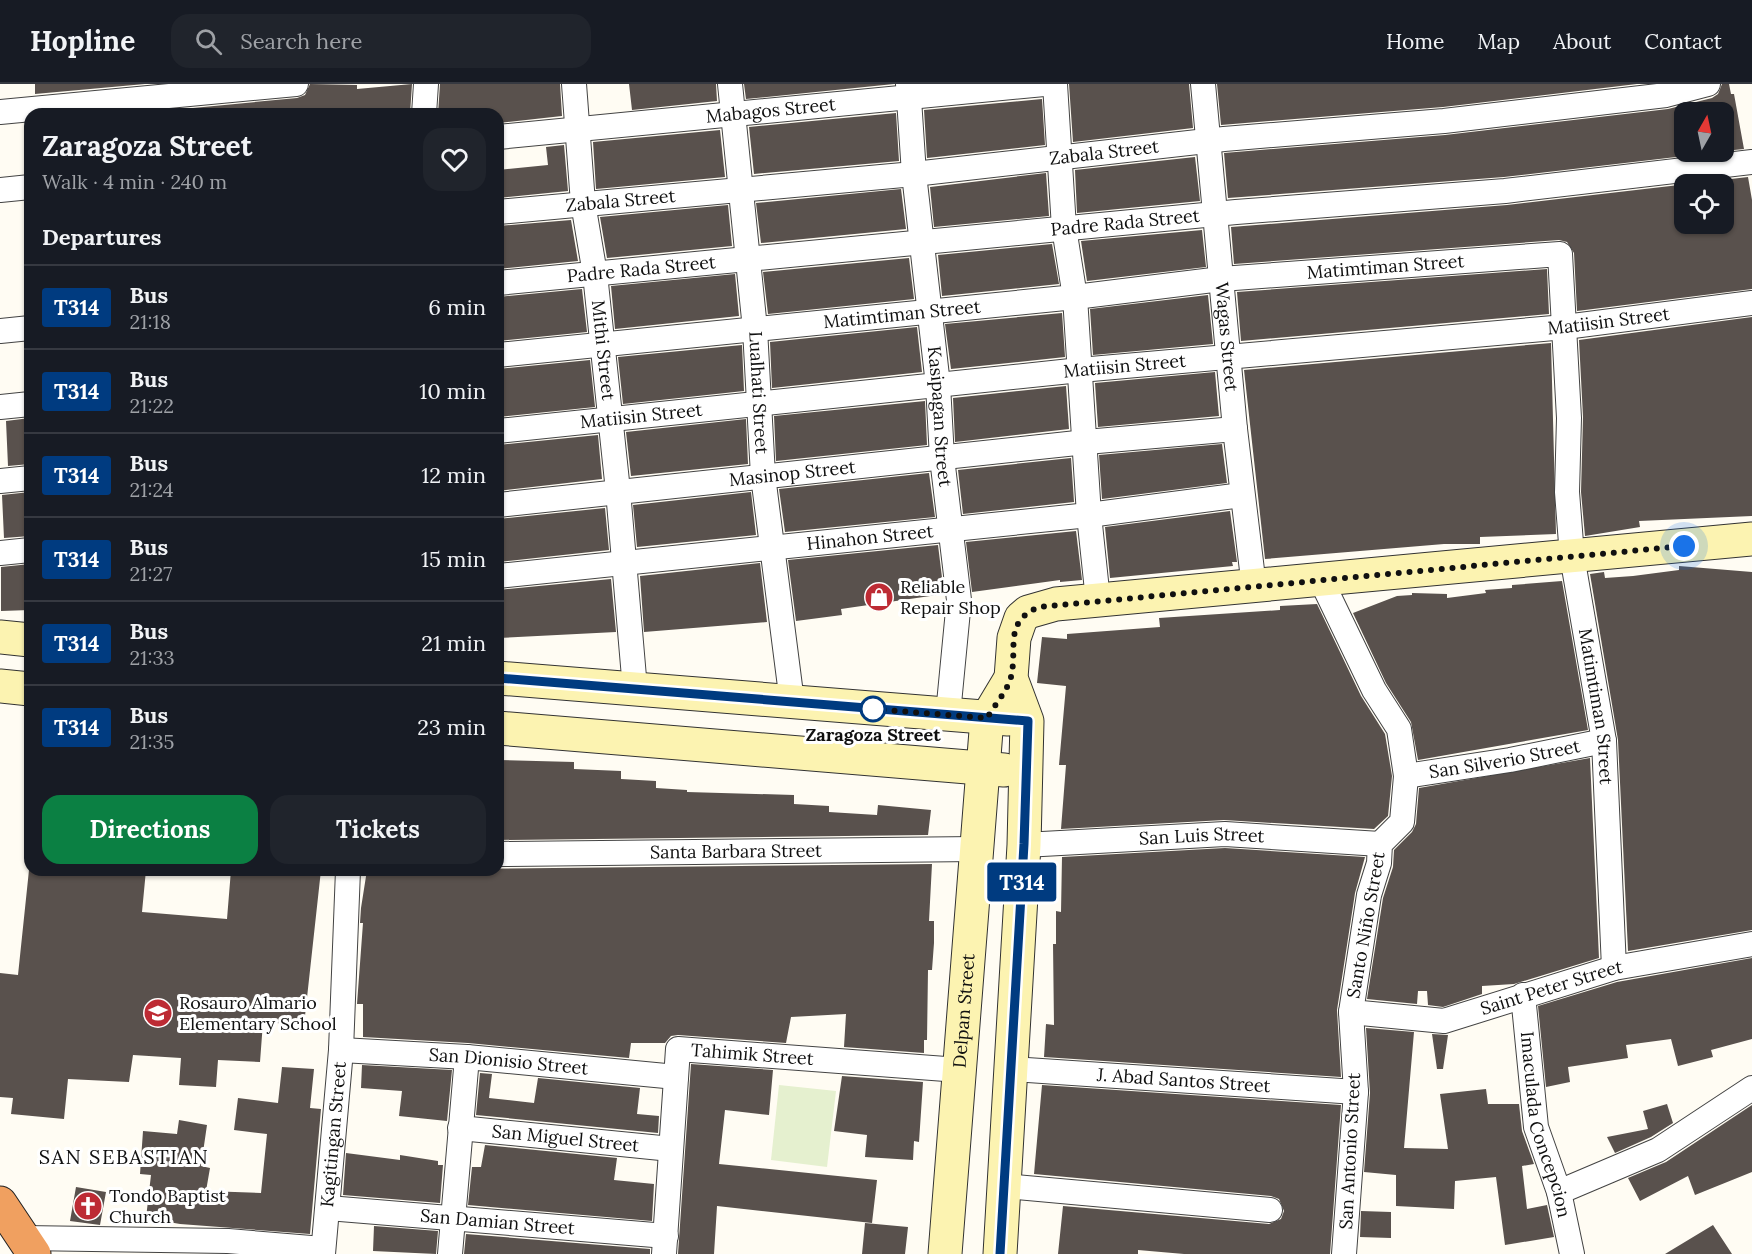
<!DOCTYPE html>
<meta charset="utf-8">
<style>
:root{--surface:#171b24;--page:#20242c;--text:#f1f3f6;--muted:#9ea1a6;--line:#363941;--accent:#0b8043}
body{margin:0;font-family:Lora,serif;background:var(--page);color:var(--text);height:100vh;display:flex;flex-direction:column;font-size:22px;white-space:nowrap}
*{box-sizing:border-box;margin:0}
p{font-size:20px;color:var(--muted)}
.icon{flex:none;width:33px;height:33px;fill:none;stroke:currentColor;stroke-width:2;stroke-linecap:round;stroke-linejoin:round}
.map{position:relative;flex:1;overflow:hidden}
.side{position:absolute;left:24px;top:24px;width:480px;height:768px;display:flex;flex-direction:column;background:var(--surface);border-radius:18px;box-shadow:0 2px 4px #0004}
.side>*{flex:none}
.badge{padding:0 12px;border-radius:4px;font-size:21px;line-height:39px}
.needle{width:39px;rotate:9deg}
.fabs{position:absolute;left:1674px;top:18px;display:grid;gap:12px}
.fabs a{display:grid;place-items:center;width:60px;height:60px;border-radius:12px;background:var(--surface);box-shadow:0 2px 4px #0004;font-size:30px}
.you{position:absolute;width:30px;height:30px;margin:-15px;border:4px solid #fff;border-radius:50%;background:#1a73e8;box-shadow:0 0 0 9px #1a73e833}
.map>.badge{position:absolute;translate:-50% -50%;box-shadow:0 0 0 3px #fff}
h2{padding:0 18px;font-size:22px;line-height:54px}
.round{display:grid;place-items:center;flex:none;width:63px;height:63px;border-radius:18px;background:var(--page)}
.headline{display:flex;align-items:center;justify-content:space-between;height:102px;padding:0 18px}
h1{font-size:28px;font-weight:700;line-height:45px}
.button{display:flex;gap:12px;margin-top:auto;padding:12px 18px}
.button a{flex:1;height:69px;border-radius:18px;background:var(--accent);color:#fff;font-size:24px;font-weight:700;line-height:69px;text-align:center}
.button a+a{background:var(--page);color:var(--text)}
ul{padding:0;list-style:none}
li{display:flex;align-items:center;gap:18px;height:84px;padding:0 18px;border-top:2px solid var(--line)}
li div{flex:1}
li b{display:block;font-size:22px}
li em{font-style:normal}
li .badge{min-width:66px;font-weight:700;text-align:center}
header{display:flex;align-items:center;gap:36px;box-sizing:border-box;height:84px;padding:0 30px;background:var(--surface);border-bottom:2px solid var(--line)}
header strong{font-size:28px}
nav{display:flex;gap:33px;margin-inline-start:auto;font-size:21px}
.search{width:420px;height:54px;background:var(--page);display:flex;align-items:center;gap:15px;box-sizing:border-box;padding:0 21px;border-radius:18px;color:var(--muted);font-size:22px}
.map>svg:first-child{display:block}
</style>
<header>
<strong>Hopline</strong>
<div class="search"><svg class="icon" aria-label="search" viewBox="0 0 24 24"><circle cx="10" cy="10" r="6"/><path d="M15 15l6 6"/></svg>Search here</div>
<nav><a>Home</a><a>Map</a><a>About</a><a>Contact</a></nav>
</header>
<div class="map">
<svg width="1752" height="1170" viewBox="0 0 1752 1170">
<rect width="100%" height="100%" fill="#fffcf3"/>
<!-- pitch -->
<path fill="#e5f0cf" d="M779,1001L836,1007L827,1083L771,1076Z"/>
<!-- building -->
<path fill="#59514d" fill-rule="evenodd" d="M35,0H145L35,10Z
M310,0L357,1V5L412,0L410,30H130L297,14L305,11Z
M440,0H560L562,32L498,39V30H438Z
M629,0H716L717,17L632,26Z
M744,0H894L746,15Z
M1069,0H1189L1193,44L1073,58Z
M1217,0H1637L1443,23L1221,41Z
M1722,0H1729L1731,10H1734L1744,65L1724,67V28H1684V68H1719L1504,93L1228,114L1224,69L1445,51L1668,25L1712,14L1718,10Z
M1042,15L1045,61L927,74L924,26Z
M896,29L899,77L754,90L749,43Z
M720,46L725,93L596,105L593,58Z
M564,61L568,107L498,114V86L548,81L546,63Z
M1195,73L1200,117L1077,129L1075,86Z
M1046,89L1049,132L934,143L930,103Z
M1748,93L1752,116V205L1577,227L1574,169L1567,158L1559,156L1234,180L1231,143L1507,121ZM1684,100H1724V140H1684Z
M901,105L906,145L761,159L756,119Z
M728,121L732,162L607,174L600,133Z
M571,136L578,177L498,185V142Z
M1202,146L1206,183L1087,197L1081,157Z
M1052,160L1059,200L942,212L938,171Z
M909,174L914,215L768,230L763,188Z
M1547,185L1549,230L1241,257L1237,208Z
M735,190L739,232L615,245L611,202Z
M582,205L587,248L498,257V213Z
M1208,211L1213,260L1093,271L1090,225Z
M1062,229L1065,273L951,285L945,240Z
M1752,233V432L1639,437L1640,443L1585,452L1581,408L1583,333L1579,256Z
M917,243L922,288L772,304L770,258Z
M1551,259L1556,450L1480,453V460H1444L1265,475L1244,286Z
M742,261L744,307L623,320L618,273Z
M590,276L595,323L498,333V285Z
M1215,288L1219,332L1098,343L1095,299Z
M1066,302L1069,345L955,358L953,314Z
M925,317L927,361L776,377L774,332Z
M30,334V380L8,382L6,337Z
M746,335L748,380L631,392L626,348Z
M598,351L602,395L498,407V361Z
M1222,360L1227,399L1102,415L1099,371Z
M1071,374L1074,418L963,430L958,386Z
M929,389L935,433L785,448L779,405Z
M30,408V452L4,454L2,411Z
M751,408L756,451L637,463L633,421Z
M605,424L609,466L498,478V435Z
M1230,427L1237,478H1232L1233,482L1110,494L1105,443Z
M1076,447L1082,496L1060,498V496L972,508L966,458Z
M938,461L944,510L841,525L842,531L796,537L788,476Z
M760,479L767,538L644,548L640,492Z
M30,480V526L1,527V483Z
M1679,482L1752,488V846L1628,867L1618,656L1590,490L1604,488L1605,494L1633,492L1679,486Z
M611,495L616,548L498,554V506Z
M1562,497L1588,646L1418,676L1411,638L1386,599L1353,529L1397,512L1412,511V509L1447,510V514L1486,509L1485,506L1512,504V501Z
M1317,520L1361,612L1385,650L1392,692L1388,732L1374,745L1224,736L1061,745L1066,681H1059L1066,602L1037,599L1042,553L1067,555V550L1160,543L1159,534L1280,526V522Z
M1590,674L1599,874L1514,900L1482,902V910L1443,923L1428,921L1427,907H1418L1417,920L1367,915L1383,814L1393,783L1394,766L1412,748L1416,740L1419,704Z
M498,676L574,678V685L621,687V695L656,697V704L687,706V708L794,711V720L829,722V728L877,731L878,721L931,726L928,751L498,756Z
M1225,764L1365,773L1355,809L1337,926L1341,993L1044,973L1046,940L1054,941L1053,860H1056V827L1061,828L1062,773Z
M932,780L929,837H934V859L932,886H928L927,956H924V969L844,963L846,930L791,933L786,959L678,951L671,952L665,959H631L629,974L468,959L363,953V920H357L363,839H360L361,824L367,786Z
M29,786H146L142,828L227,835L231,786H321L304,941L263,938L260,978L218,976L216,1003L179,1001L181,974L133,971L129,998L68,995L64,1035L11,1030L13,1014L0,1013V889L18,891Z
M1752,874V955L1711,966L1713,973L1678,982L1671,955L1626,961L1628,974L1568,983L1570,998L1546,1003L1538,922L1617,898Z
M1366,944L1414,948L1404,1064L1448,1065L1440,1010L1486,1005L1488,1020H1519L1522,1047L1534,1080L1522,1082L1527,1125L1547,1121L1554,1153L1505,1161L1496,1093L1455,1097L1454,1125L1396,1122V1091L1364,1088L1370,1009Z
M1432,950L1448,951L1443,985H1437Z
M691,980L773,986L769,1031L725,1026L719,1080L877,1096L872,1139L717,1122L714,1170H678Z
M362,981L452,986L447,1037L399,1032L402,1007L361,1004Z
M282,983L314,985L310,1024L321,1025L310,1150L180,1140L146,1134L151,1091L140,1090L143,1047L177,1050L179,1036L207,1041L201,1082L210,1084L206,1107L261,1109L267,1050L234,1046L238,1014L278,1019Z
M480,989L492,990L489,1014L534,1019L538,994L640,1004L637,1030L659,1032L658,1049L476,1031Z
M842,992L923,998L919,1058L914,1057L913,1076L865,1073L867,1051L834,1047Z
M1042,1001L1341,1021L1330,1170H1184L1138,1166V1170H1058L1063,1122L1269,1140L1281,1135L1284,1127L1279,1115L1271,1112L1034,1090Z
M1667,1020L1673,1039L1651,1053L1615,1069L1607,1053L1648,1045L1643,1027Z
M1752,1021V1088L1695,1111L1688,1092L1640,1117L1628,1094L1666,1078Z
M485,1061L617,1074L614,1096L654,1100L652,1137L468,1121L472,1083H481Z
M346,1069L400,1076V1071L438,1077V1081H443L440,1119L343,1111Z
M76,1103L106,1108L100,1141L70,1137Z
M1361,1127L1391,1128V1154L1360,1153Z
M865,1139L908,1143L905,1170H862Z
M1713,1141L1732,1170H1665Z
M374,1142L438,1147L436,1170L373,1167Z
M466,1150L650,1165V1170H464Z"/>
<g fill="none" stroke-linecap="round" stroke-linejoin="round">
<!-- street casing -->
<g stroke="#434343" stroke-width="26">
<g id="street">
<path id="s1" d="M574,0L583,119L595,190L618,407L635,605"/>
<path id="s2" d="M730,0L755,245L763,392L792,618"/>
<path id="s3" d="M908,0L914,90L938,301L942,374L959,516L948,630"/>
<path d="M1055,0L1064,144L1075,213L1089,431L1098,516"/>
<path id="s4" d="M1203,0L1235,345L1254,503"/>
<path d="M0,28L296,0"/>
<path d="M424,30L426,0"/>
<path id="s5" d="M498,53L1044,0"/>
<path d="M0,106L30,103"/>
<path id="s6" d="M498,128L914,90L1224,55L1444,37L1666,11L1708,0"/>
<path id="s7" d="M498,199L1236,128L1505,107L1752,78"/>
<path d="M0,247L30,244"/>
<path id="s8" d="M498,271L1075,213L1221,195L1560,170L1569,334L1567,408L1572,472L1604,657L1614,884"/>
<path d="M0,323L30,320"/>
<path id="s9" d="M498,347L1080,286L1565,243L1752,219"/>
<path d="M0,397L30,394"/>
<path id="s10" d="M498,421L1086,358L1235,345"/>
<path d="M0,469L30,466"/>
<path id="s11" d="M498,492L1089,431L1242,411"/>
<path d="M1321,496L1374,606L1399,645L1406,692L1402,738L1380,760L1379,779L1369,811L1351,928L1356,1008L1344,1170"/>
<path id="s12" d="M1406,692L1510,676L1604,657"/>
<path id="s13" d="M1024,761L1225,750L1380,760"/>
<path id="s14" d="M498,770L976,765"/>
<path id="s15" d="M1523,911L1536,1043L1559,1108L1572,1170"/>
<path id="s16" d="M1351,928L1444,937L1614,884L1752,860"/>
<path id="s17" d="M341,966L467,973L676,993"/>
<path id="s18" d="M1012,985L1356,1008"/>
<path id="s19" d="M460,1044L671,1065"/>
<path d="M1005,1102L1270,1126"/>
<path d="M1559,1108L1658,1066L1752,1004"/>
<path id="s20" d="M328,1124L666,1152"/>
<path d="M24,1154L228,1157L323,1165"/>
<path id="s21" d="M323,1170L341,966L348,786"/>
<path d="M450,1170L467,973"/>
<path id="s22" d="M664,1170L678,965L959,986"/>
</g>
</g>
<!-- secondary casing -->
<g stroke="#323232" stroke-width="35">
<g id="secondary">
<path d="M0,553L30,556"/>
<path d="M498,594L1008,635"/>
<path d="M0,602L30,605"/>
<path d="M498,644L1004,686"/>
<path id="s23" d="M945,1170L987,634L1011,594"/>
<path d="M1000,1170L1024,761L1027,637L1011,594L1014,554L1021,534L1028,528L1056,520L1752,455"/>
</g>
</g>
<!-- highway casing -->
<g stroke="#212121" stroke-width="35">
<path id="highway" d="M0,1119L34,1170"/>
</g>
<!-- street -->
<use href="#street" stroke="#fff" stroke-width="24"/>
<!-- secondary -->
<use href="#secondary" stroke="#fcf3b1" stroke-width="33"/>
<!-- highway -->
<use href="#highway" stroke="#f0a060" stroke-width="33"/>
</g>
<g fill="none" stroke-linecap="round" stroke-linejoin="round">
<!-- line casing -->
<g stroke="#fff" stroke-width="14">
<path id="line" d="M498,594L1028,637L1024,760L1000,1170"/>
</g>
<!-- line -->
<use href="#line" stroke="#003b80" stroke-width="9"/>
<!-- walk -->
<path stroke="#101010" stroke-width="6" stroke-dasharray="0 10.8" d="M873,625L987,634C994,622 1008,606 1011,593C1018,563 1003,538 1039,523L1684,462"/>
</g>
<!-- icons -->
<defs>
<g id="shop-disc" transform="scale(1.5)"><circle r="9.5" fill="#bd2b34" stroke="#fff"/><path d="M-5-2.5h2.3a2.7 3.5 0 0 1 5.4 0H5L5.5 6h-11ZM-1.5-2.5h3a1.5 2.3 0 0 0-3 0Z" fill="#fff"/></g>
<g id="school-disc" transform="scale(1.5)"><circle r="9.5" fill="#bd2b34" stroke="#fff"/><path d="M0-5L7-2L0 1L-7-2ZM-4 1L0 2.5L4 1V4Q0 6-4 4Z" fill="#fff"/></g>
<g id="church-disc" transform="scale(1.5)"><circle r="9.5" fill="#bd2b34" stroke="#fff"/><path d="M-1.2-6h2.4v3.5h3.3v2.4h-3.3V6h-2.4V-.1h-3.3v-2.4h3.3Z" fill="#fff"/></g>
</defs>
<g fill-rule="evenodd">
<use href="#shop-disc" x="879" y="513"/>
<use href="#school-disc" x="158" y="929"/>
<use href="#church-disc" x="88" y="1122"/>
</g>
<!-- markers -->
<circle fill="#fff" stroke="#003b80" stroke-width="3" cx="873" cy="625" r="12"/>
<g text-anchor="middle" stroke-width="6" stroke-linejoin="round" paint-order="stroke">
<!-- street labels -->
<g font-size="18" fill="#101010" stroke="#fff">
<text dy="6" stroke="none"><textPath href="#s5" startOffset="274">Mabagos Street</textPath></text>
<text dy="6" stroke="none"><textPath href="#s6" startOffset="609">Zabala Street</textPath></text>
<text dy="6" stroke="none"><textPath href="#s6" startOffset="123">Zabala Street</textPath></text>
<text dy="6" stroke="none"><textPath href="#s7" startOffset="630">Padre Rada Street</textPath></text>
<text dy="6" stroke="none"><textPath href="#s8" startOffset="892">Matimtiman Street</textPath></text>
<text dy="6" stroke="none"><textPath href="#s7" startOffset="144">Padre Rada Street</textPath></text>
<text dy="6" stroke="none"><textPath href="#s8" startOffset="406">Matimtiman Street</textPath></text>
<text dy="6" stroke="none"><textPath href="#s9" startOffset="1116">Matiisin Street</textPath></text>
<text dy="6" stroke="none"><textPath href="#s4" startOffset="254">Wagas Street</textPath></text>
<text dy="6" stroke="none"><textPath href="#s1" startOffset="268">Mithi Street</textPath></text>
<text dy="6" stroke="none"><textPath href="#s9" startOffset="630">Matiisin Street</textPath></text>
<text dy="6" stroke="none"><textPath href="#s2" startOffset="310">Lualhati Street</textPath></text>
<text dy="6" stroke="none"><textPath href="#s9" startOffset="144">Matiisin Street</textPath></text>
<text dy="6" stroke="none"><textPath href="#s3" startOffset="334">Kasipagan Street</textPath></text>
<text dy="6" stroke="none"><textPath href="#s10" startOffset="296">Masinop Street</textPath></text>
<text dy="6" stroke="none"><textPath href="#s11" startOffset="374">Hinahon Street</textPath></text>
<text dy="6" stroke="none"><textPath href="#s8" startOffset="1522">Matimtiman Street</textPath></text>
<text dy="6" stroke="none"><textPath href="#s12" startOffset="100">San Silverio Street</textPath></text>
<text dy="6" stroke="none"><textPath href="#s13" startOffset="178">San Luis Street</textPath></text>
<text dy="6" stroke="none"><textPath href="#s14" startOffset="238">Santa Barbara Street</textPath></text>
<text transform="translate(1366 841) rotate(-80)" y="6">Santo Niño Street</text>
<text dy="6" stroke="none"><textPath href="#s16" startOffset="206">Saint Peter Street</textPath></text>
<text dy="6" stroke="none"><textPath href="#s23" startOffset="244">Delpan Street</textPath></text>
<text dy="6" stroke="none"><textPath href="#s22" startOffset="280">Tahimik Street</textPath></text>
<text dy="6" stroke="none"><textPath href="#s17" startOffset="168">San Dionisio Street</textPath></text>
<text dy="6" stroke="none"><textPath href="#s18" startOffset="172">J. Abad Santos Street</textPath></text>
<text dy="6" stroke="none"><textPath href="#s15" startOffset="132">Imaculada Concepcion</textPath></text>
<text dy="6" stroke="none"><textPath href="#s21" startOffset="120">Kagitingan Street</textPath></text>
<text dy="6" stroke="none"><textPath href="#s19" startOffset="106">San Miguel Street</textPath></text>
<text transform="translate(1350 1067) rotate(-87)" y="6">San Antonio Street</text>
<text dy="6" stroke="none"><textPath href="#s20" startOffset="170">San Damian Street</textPath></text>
</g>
<!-- poi labels -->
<g font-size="18" fill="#101010" stroke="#fff" text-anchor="start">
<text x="900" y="509">Reliable<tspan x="900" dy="21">Repair Shop</tspan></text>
<text x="179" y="925">Rosauro Almario<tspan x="179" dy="21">Elementary School</tspan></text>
<text x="109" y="1118">Tondo Baptist<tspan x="109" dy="21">Church</tspan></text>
</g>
<!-- stop labels -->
<g font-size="18" font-weight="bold" fill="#101010" stroke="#fff">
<text x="873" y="657">Zaragoza Street</text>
</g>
<!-- neighbourhood labels -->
<g font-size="20" letter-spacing="1.5" fill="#101010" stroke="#fff">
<text x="124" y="1080">SAN SEBASTIAN</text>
</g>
</g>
</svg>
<div class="fabs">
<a><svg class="needle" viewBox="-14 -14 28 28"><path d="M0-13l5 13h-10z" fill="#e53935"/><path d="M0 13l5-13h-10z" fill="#9ea1a6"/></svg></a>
<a><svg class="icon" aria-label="locate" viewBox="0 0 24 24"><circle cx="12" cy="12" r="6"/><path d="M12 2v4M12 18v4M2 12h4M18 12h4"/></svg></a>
</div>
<div class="you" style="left:1684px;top:462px"></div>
<b class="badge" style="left:1022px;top:798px;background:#003b80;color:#fff">T314</b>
<section class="side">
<div class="headline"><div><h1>Zaragoza Street</h1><p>Walk · 4 min · 240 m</p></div><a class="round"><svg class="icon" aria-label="heart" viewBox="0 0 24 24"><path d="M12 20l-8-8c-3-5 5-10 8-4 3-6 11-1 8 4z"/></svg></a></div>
<h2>Departures</h2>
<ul>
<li><span class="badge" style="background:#003b80;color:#fff">T314</span><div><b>Bus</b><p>21:18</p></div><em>6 min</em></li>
<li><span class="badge" style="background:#003b80;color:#fff">T314</span><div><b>Bus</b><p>21:22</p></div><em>10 min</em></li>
<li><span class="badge" style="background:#003b80;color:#fff">T314</span><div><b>Bus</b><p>21:24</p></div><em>12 min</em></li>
<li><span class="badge" style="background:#003b80;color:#fff">T314</span><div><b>Bus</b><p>21:27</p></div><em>15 min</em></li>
<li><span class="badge" style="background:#003b80;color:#fff">T314</span><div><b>Bus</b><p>21:33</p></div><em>21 min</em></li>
<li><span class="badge" style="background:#003b80;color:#fff">T314</span><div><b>Bus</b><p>21:35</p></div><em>23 min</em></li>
</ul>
<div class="button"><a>Directions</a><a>Tickets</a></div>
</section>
</div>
